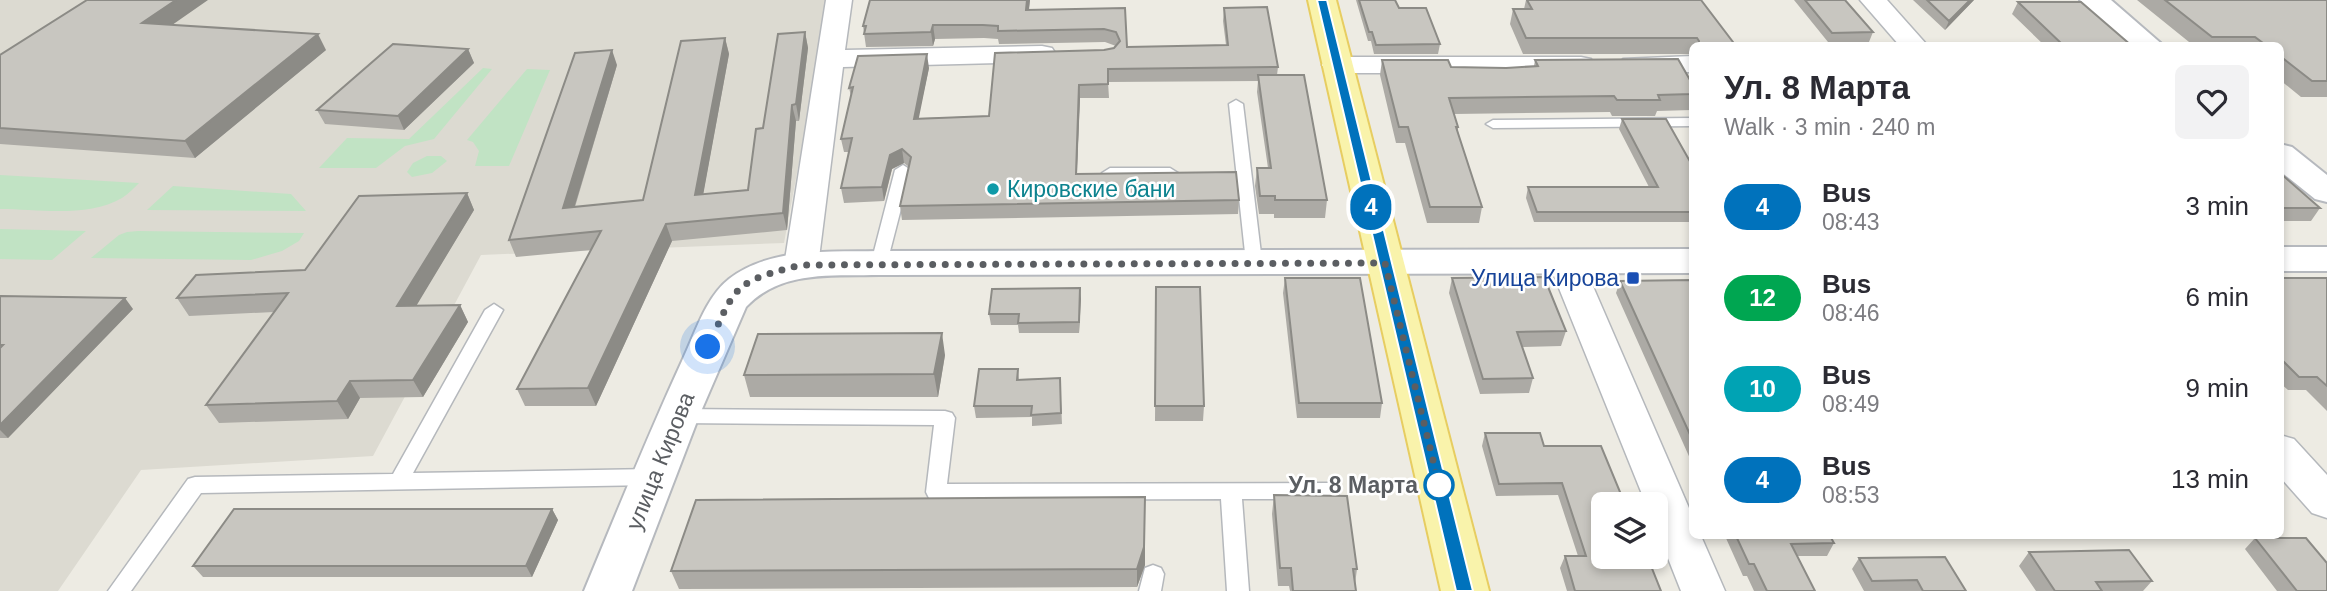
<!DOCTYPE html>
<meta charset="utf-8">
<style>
:root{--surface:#fff;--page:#f2f2f3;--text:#2b2b33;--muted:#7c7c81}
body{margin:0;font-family:Arial,sans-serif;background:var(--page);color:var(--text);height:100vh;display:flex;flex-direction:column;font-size:26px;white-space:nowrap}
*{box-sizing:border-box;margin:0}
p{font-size:23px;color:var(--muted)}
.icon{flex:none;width:38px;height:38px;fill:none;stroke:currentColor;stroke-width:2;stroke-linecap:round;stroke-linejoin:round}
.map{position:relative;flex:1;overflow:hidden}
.side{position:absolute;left:1689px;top:42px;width:595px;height:497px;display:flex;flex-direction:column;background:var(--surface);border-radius:10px;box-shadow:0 4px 10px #0003}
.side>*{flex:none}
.badge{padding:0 14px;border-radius:23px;font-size:24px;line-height:46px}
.buttons{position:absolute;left:1591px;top:492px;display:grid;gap:14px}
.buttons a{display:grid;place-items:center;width:77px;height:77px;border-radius:10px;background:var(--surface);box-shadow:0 4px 10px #0003;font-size:35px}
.you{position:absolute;width:35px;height:35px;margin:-18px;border:5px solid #fff;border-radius:50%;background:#1a73e8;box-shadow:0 0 0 10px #1a73e833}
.map>.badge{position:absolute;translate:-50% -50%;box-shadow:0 0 0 4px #fff}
.round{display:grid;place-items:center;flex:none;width:74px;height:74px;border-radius:10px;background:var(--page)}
.summary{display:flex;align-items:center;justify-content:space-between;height:119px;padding:0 35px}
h1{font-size:33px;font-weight:700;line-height:52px}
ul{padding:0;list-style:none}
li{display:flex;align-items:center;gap:21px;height:91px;padding:0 35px}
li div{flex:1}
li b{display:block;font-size:26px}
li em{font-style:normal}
li .badge{min-width:77px;font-weight:700;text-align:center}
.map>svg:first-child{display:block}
</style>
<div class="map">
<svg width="2327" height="591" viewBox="0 0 2327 591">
<rect width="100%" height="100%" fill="#edebe3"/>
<!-- education -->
<path fill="#dcdad1" d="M0,0H829L784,243L481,255L373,456L141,470L58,591H0Z"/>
<!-- green -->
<path fill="#c1e3c4" d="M483,68L492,69L434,139L405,146L376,168H319L347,138L409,139Z
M527,69L550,70L509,166H475L479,151L473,142L467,140Z
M427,156H441L447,161L432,173L412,177L407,172L413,163Z
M0,175L139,183C134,188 128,194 122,198C88,218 38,209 0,209Z
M173,186L291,194L306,211L147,210Z
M0,229L86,231L52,260L0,259Z
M127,232L138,231L304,233L299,241L282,251L251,260L91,258L119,235Z"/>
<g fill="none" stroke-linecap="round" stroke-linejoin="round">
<!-- lane casing -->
<g stroke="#b5b8bc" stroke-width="3">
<path id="lane" d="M1236,100L1243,104L1262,262L1254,267L1246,262L1229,104Z
M1692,118V126L1493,128L1486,124L1493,120Z
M903,165L911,170L887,263L885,267H873L871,263L895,170Z
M1110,168H1170L1178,173L1170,178L1105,176L1102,173Z
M494,304L503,310L413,473L653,469L660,471L663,477L660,483L653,485L201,493L131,591H108L188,479L195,477L393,474L485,310Z
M678,409L945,411L952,413L955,418L947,484L1330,483L1337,485L1340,491L1337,497L1330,499H1242L1249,591H1227L1221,499L936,500L929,498L926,492L934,425L678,423L671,421L668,416L671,411Z
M1153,565L1161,568L1164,574L1161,591H1139L1145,568Z"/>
</g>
<!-- street casing -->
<g stroke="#b5b8bc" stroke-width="3">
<path id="street" d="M826,0H852L845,50L1042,46L1052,48L1056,54L1052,60L1042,62L843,67L818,266L813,274L801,277L789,274L784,266Z
M1860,0H1887L1928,46H1900Z
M1692,56V72L1633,73L1623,71L1619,65L1623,59Z
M1336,57H1581L1591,59L1595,65L1591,71L1581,73H1336L1326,71L1322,65L1326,59Z
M1565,250L1577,253L1582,261L1692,515V536H1701L1725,591H1681L1656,528V504H1646L1548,261L1553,253Z
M2280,435L2294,439L2327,475V518L2312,513L2280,477Z"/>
</g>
<!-- secondary casing -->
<g stroke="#b6b9be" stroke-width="4">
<path id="secondary" d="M2080,0H2111L2164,46H2130Z
M2280,144L2292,147L2327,175V202L2315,199L2280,171Z
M2280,247H2327V271H2280Z
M1692,249V273L879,275C832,276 781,270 746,307L699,416L632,591H584C616,514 647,437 682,361C695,334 705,298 729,279C770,247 831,252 879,251Z"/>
</g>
<!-- primary casing -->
<g stroke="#e7cd61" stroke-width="4">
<path id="primary" d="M1308,0H1336L1489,591H1441Z"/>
</g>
<!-- lane -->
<use href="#lane" fill="#fff" fill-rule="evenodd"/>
<!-- street -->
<use href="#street" fill="#fff" fill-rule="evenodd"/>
<!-- secondary -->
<use href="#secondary" fill="#fff" fill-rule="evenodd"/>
<!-- primary -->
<use href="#primary" fill="#f9f3ab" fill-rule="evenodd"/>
</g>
<!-- wall -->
<path fill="#acaaa5" d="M1030,0L1029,10L1125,8L1127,47L1226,45L1223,21L1224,8L1278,67L1277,75L1327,200L1325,218H1274V214H1259L1255,186L1257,168H1268L1257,92L1258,81L1108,82L1109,98H1080L1077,174L1239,200L1238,214L902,220L900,206L909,167L904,163L892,169L884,201L844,203L841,188L849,152H844L841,139L851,96L849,88L929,68L918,118L989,116L1104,50L1114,48L1116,46L1105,42L999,44L998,39L984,38L935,39L933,46L866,47L863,26Z
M1356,0H1395L1399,8L1440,44L1438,54H1374L1371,41H1368Z
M1526,0H1701L1736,46H1692V54H1523L1510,24L1513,9H1524Z
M1794,0H1845L1873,32L1869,42H1828Z
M1913,0H1974L1945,30Z
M2137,0H2327V97H2301L2280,80V46H2194Z
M2018,2L2132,46H2045L2012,14Z
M805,32L808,48L799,121H796L787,230L672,241L596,406H525L517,389L591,250L516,257L509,240L617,65L575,207L643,200L725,38L729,54L703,194L748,190L763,128Z
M468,49L474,63L404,130L325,124L317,110Z
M326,50L195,158L0,144V55Z
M1382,60L1451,67L1506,68L1534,66L1535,60L1690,80H1692V110L1657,111L1655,116H1612L1610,112L1454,114L1458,127V132L1482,207L1479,223H1427L1405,143H1396L1380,75Z
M1622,119L1692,165V222H1534L1526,198L1528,187H1649L1619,129Z
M2280,173L2320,208L2311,221H2280Z
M467,193L474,210L416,305H460L468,322L423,397L360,398L348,419L219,423L206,405L274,312L189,316L177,298L305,270Z
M1285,278L1382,403L1380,418H1297L1283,293Z
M1452,278L1566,331L1561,346L1522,347L1533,378L1529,393L1480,394L1449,293Z
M2280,278H2327V411L2306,390H2288L2280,383Z
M1692,280V463L1616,293L1620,281Z
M1156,287L1204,406L1203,421H1155Z
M1080,288L1079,333H1019L1018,325H991L989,314Z
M0,296L133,309L8,438H0Z
M945,355L938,397H750L744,375Z
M1018,369L1019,379L1060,378L1062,424L1032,426V417L976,418L974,406Z
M1485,433L1544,446L1661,591H1567L1560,568L1565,556H1578L1558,495L1496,496L1482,446Z
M1274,495L1357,569L1355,584L1356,591H1290L1289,586H1278L1272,514Z
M552,509L558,520L532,577H203L193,566Z
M1725,536H1830L1834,543L1827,556H1797L1815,591H1754L1747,576H1743Z
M2255,538L2327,591H2277L2245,549Z
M2029,552L2152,581L2143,591H2036L2019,566Z
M1859,558L1966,591H1864L1852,569Z
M1145,565L1137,587L679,589L671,571Z"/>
<!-- shaded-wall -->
<path fill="#8c8b86" d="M176,0H208L152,39L142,23Z
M1027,0H1030L1027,23L1026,10Z
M1970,0H1974L1945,30L1949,21Z
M933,25L935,39L933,46L931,32Z
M805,32L808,48L799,121L796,104Z
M318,34L326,50L195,158L185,141Z
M725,38L729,54L700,212L695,195Z
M468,49L474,63L404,130L398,116Z
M612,50L617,65L569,225L563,208Z
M927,54L929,68L916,132L914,119Z
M1079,85L1080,98L1076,188V174Z
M792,105L796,121L787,230L783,213Z
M902,149L904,163L892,169L884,201L882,187L890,155Z
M467,193L474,210L406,323L397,306Z
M666,224L672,241L596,406L588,388Z
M1080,288L1081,299L1079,333V322Z
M125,298L133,309L8,438L0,430V425Z
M460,305L468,322L423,397L413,380Z
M942,333L945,355L938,397L934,374Z
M350,381L360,398L348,419L337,401Z
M1145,497V565L1137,587V569Z
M552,509L558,520L532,577L526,566Z"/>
<!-- building -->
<path fill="#c8c6c0" stroke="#8c8b86" stroke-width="2" d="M87,0H176L142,23L318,34L185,141L0,128V55Z
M870,0H1027L1026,10L1125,8L1127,47L1228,45L1224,8L1267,7L1278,67L1108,69V84L1079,85L1076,174L1236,172L1239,200L900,206L911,157L902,149L890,155L882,187L841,188L852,138L841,139L853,87L849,88L858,56L927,54L914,119L989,116L995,53L1104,50L1114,48L1120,41L1116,32L1104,29L998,31V26L983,25H933L931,32L864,34L866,26H863Z
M1359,0H1395L1399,8H1426L1440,44L1376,45L1372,32H1369Z
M1527,0H1701L1736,46H1699V41L1697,38H1526L1513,9H1532Z
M1805,0H1845L1873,32L1832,33Z
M1927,0H1970L1949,21Z
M2165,0H2327V81H2312L2280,56V46H2267L2255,37H2212Z
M2018,2H2081L2132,46H2064Z
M805,32L796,104L792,105L783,213L666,224L588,388L517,389L601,231L509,240L575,53L612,50L563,208L643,200L681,41L725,38L695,195L748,190L756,129L763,128L778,34Z
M393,44L468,49L398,116L317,110Z
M1678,59L1690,80H1692V94L1658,95L1660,100H1617L1614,96L1449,98L1458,127H1456L1482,207H1430L1408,127H1399L1382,60H1448L1451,67L1506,68L1538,66L1535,60Z
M1258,75H1304L1327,200H1275V196H1260L1257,168H1271Z
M1622,119H1666L1692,165V212H1537L1528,187H1658Z
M2280,173L2320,208H2280Z
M467,193L397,306L460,305L413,380L350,381L337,401L206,405L288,293L177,298L196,275L305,270L359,196Z
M1544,277L1566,331L1517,332L1533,378L1483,379L1452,278Z
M1285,278H1360L1382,403H1299Z
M2280,278H2327V386L2317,377H2299L2280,358Z
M1692,280V439L1620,281Z
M1156,287H1200L1204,406H1155Z
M1080,288L1079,322L1018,323L1019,314H989L992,289Z
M0,296L125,298L0,425V348L3,345H0Z
M942,333L934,374L744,375L758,334Z
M979,369H1018L1017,380L1060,378L1061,413L1031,415L1032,406H974Z
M1485,433H1540L1544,446H1601L1625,504H1603V556H1647L1661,591H1575L1565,556H1586L1562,483L1499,484Z
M1274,495L1347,496L1357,569H1353L1356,591H1293L1291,568H1280Z
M1145,497L1144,547L1137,569L671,571L696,500Z
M234,509H552L526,566H193Z
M1736,536H1830L1834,543L1791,544L1815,591H1767L1754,564H1749Z
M2255,538H2306L2327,563V591H2297Z
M2129,550L2152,581L2096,582L2102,591H2055L2029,552Z
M1945,557L1966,591H1923L1917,580L1872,581L1859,558Z"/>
<!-- line -->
<path fill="#0072bc" stroke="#fff" stroke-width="2" d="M1317,0H1327L1473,591H1456Z"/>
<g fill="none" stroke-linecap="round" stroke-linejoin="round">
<!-- walk -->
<path stroke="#5b5e62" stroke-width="7" stroke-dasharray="0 12.6" d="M708,347C736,285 733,282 801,265L1385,263L1440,489L1439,485"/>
</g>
<!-- markers -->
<circle fill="#0f9aa8" stroke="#fff" stroke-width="2.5" cx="993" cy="189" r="7"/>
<rect fill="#1a4fb4" stroke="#fff" stroke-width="2.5" x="1626" y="271" width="14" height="14" rx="3.5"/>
<circle fill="#fff" stroke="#0072bc" stroke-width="3.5" cx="1439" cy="485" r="14"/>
<g text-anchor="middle" stroke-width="5" stroke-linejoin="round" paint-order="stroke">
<!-- culture labels -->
<g font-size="23" fill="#0d838f" stroke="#fff" text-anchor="start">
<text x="1007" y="197">Кировские бани</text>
</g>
<!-- transit labels -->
<g font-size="23" fill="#164399" stroke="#fff" text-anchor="end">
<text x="1619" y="286">Улица Кирова</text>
</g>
<!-- street labels -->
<g font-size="23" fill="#5b5e62" stroke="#fff">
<text transform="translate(660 461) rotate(-68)" y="8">улица Кирова</text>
</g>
<!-- stop labels -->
<g font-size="23" font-weight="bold" fill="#5b5e62" stroke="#fff" text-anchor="end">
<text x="1418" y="493">Ул. 8 Марта</text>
</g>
</g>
</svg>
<div class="buttons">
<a><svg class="icon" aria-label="layers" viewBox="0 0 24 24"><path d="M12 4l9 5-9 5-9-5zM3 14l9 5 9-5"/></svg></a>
</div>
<div class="you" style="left:708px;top:347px"></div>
<b class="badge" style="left:1371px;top:207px;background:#0072bc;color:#fff">4</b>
<section class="side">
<div class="summary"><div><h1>Ул. 8 Марта</h1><p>Walk · 3 min · 240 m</p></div><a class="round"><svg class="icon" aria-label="heart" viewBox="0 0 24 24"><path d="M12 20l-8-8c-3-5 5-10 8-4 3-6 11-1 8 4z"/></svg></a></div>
<ul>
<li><span class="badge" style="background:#0072bc;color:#fff">4</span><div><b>Bus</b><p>08:43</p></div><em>3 min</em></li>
<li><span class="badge" style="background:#00a651;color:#fff">12</span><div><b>Bus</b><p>08:46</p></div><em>6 min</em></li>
<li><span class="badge" style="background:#00a3b4;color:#fff">10</span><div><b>Bus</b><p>08:49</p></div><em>9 min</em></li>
<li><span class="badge" style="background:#0072bc;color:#fff">4</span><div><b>Bus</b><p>08:53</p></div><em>13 min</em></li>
</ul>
</section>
</div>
